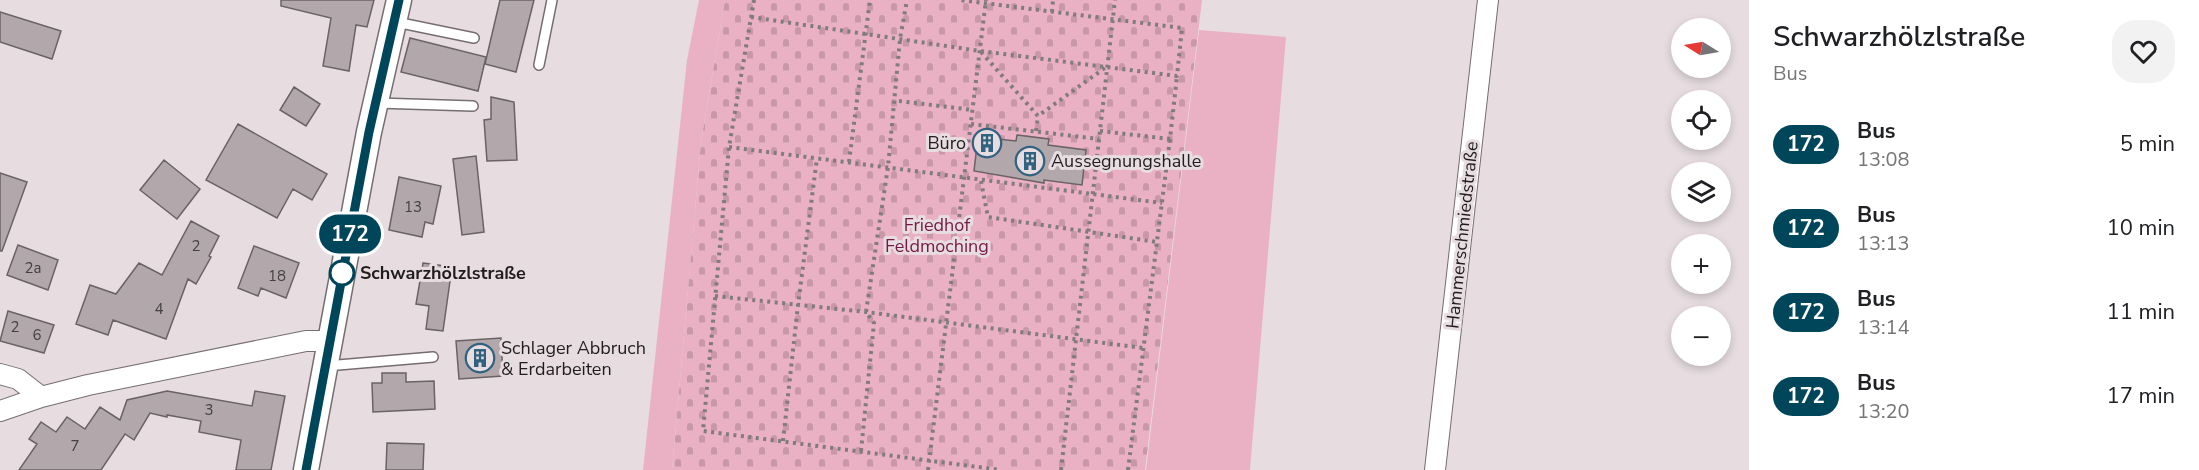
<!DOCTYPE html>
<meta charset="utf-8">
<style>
:root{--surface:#fff;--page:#f2f2f2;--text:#202124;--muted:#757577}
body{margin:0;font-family:"Nunito Sans",sans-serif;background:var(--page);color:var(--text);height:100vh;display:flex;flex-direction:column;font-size:22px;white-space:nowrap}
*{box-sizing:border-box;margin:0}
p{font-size:20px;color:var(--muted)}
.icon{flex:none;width:33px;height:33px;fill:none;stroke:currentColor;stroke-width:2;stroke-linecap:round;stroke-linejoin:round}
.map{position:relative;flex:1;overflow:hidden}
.side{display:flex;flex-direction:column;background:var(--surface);width:450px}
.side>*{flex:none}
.badge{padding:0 12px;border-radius:20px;font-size:21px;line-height:39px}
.needle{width:39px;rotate:281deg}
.fabs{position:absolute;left:1671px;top:18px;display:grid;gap:12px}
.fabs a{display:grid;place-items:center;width:60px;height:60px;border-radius:50%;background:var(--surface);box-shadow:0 3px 9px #0003;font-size:30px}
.map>.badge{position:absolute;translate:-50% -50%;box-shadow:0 0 0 3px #fff}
.round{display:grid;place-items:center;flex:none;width:63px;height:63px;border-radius:24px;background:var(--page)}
.headline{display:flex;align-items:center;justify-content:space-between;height:102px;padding:0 24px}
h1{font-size:28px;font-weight:600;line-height:45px}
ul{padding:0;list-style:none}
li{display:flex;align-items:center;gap:18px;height:84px;padding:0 24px}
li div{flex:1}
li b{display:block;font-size:22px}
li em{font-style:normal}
li .badge{min-width:66px;font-weight:700;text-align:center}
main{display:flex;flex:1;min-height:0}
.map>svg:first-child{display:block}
</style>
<main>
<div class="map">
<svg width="1749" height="470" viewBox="0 0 1749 470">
<defs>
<pattern id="cemetery-stones" width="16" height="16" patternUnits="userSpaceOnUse" patternTransform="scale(1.5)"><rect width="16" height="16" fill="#eab1c4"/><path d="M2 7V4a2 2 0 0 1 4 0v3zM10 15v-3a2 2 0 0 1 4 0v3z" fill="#c898a8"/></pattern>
</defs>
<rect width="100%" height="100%" fill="#e7dde0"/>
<!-- green -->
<path fill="#eab1c4" d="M699,0H725L701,142L672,470H643L687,60Z
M1199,30L1286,37L1250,470H1146Z"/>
<!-- cemetery -->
<path fill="url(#cemetery-stones)" d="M725,0H1202L1145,470H672L701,142Z"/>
<!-- building -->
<path fill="#b2a8ab" stroke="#6a6264" stroke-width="1.5" d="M281,0H374L367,27L356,25L349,71L323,66L331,18L281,6Z
M500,0H534L516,72L485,64Z
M0,12L61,31L52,59L0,42Z
M410,38L486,57L478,91L401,72Z
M294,87L320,104L306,126L280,110Z
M491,97L514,102L517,160L487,161L484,120L491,119Z
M238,124L327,174L312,200L293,189L277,218L206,180Z
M1017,135L1049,139L1048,145L1086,150L1082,185L1044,180V183L974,171L978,137L1016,141Z
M476,156L484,232L462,235L453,159Z
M164,160L200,189L177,219L140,190Z
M0,173L27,182L2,251H0Z
M399,177L441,186L433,224L425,222L422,237L389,230Z
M191,221L219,236L209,256L211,257L196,284L188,279L166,339L113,320L108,335L76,324L90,285L116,294L139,263L162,275Z
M18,245L58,260L48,290L7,275Z
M254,246L299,263L286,298L261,288L258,296L238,288Z
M423,263L452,267L443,331L426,329L429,306L416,304Z
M8,311L54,325L44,353L0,341Z
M501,338L503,376L459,379L456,341Z
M382,373H406V382L434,381L435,409L373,412L372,383H382Z
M167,391L252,406L255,391L285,396L271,470H236L241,440L199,432L201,421L167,415V417L150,413L134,440L125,434L101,470H19L37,444L29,439L41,422L56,432L67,417L85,429L100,407L120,420L127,400Z
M387,443L424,444L423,470H386Z"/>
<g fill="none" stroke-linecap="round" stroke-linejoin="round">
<!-- service casing -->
<g stroke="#766d70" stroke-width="12">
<path id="service" d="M396,22L474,38
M539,65L552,0
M377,103L473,106
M326,366L433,357"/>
</g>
<!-- minor casing -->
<g stroke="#766d70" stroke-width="22">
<path id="minor" d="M0,374L18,379L41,397
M0,411L41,397L88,385L306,341H329
M1435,470L1488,0"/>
</g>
<!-- tertiary casing -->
<g stroke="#766d70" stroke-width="27">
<path id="tertiary" d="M306,470L369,132L399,0"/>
</g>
<!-- path -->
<path stroke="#827b7d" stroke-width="4" stroke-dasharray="3 4.5" stroke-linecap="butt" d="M754,0L729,147L703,431L1001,470
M1052,12L1053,0
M751,17L980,51L1177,76L1182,28L960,0
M981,52L1038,116L1106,67
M899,101L973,110
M971,124L1099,139
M1036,131L1038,116
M1100,131L1170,139L1177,76
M729,147L1162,203
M849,162L870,0
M981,181L988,217L1157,242
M715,296L866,312L1143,348
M783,441L798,305L817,158
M861,451L874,323L866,312L888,167L900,39L907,0
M928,470L986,0
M1061,470L1115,0
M1128,470L1170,139"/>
<!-- service -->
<use href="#service" stroke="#fff" stroke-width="9"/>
<!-- minor -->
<use href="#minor" stroke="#fff" stroke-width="20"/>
<!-- tertiary -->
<use href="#tertiary" stroke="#fff" stroke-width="24"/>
</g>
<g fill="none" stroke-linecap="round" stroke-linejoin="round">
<!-- line casing -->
<g stroke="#fff" stroke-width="14">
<path id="line" d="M306,470L369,132L399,0"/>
</g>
<!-- line -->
<use href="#line" stroke="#00465a" stroke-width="9"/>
</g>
<!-- icons -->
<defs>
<g id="building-ring" transform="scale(1.5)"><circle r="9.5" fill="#e7dde0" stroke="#316380" stroke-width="1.5"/><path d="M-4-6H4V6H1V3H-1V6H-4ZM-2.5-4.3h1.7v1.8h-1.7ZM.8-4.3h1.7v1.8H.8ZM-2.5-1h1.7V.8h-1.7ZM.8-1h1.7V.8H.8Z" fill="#316380"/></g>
</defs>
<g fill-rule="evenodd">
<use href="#building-ring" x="987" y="143"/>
<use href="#building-ring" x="1030" y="161"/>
<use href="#building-ring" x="480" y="358"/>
</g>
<!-- markers -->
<circle fill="#fff" stroke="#00465a" stroke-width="3" cx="342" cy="273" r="12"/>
<g text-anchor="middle" stroke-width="6" stroke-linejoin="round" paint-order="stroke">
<!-- number labels -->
<g font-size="15" fill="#444041">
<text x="413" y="212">13</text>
<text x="196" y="251">2</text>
<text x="33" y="273">2a</text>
<text x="277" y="281">18</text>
<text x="159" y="314">4</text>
<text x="15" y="332">2</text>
<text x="37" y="340">6</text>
<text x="209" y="415">3</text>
<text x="75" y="451">7</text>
</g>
<!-- poi labels -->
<g font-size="18" fill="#201d1e" stroke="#e7dde0" text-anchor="start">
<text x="966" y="149" text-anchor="end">Büro</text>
<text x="1051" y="167">Aussegnungshalle</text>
<text x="501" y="354">Schlager Abbruch<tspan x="501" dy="21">&amp; Erdarbeiten</tspan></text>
</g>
<!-- park labels -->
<g font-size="18" fill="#761a45" stroke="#e7dde0">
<text x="937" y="231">Friedhof<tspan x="937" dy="21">Feldmoching</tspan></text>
</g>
<!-- street labels -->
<g font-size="18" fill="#201d1e" stroke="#e7dde0">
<text transform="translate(1462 235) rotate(-84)" y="6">Hammerschmiedstraße</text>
</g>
<!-- stop labels -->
<g font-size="18" font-weight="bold" fill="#201d1e" stroke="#e7dde0" text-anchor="start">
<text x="360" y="279">Schwarzhölzlstraße</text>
</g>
</g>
</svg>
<div class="fabs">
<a><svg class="needle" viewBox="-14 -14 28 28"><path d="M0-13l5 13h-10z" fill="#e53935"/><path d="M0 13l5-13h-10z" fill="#757577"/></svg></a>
<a><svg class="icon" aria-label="locate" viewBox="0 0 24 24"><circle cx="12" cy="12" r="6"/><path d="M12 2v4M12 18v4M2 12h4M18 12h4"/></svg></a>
<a><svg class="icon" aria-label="layers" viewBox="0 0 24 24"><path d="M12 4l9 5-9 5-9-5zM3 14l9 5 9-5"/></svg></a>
<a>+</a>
<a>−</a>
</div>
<b class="badge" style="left:350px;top:234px;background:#00465a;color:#fff">172</b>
</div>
<section class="side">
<div class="headline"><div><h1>Schwarzhölzlstraße</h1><p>Bus</p></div><a class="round"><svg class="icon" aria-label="heart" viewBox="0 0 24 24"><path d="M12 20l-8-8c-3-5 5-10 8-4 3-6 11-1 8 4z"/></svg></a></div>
<ul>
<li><span class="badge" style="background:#00465a;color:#fff">172</span><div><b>Bus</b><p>13:08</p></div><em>5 min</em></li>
<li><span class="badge" style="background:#00465a;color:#fff">172</span><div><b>Bus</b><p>13:13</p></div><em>10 min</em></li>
<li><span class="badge" style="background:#00465a;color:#fff">172</span><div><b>Bus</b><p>13:14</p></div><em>11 min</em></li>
<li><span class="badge" style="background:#00465a;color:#fff">172</span><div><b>Bus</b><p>13:20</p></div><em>17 min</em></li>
</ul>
</section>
</main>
